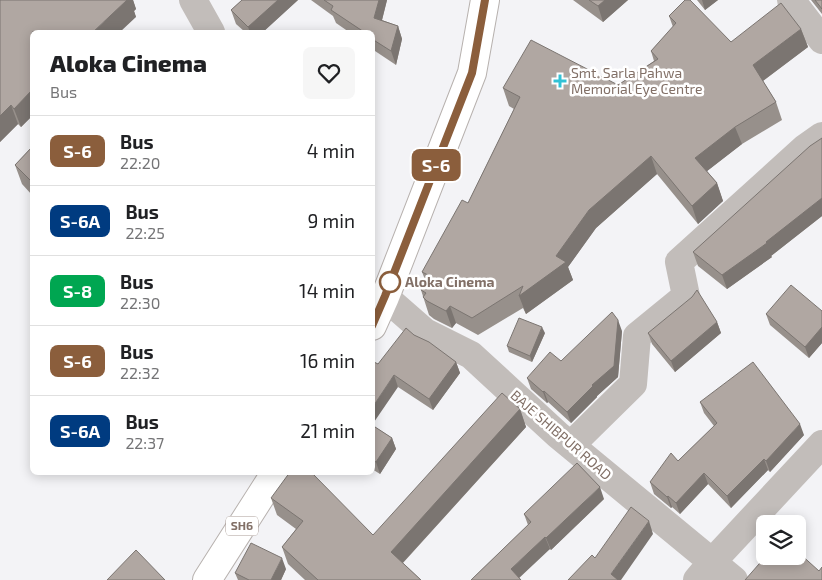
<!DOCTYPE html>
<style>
:root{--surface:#fff;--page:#f6f6f6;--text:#202124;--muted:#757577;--line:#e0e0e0}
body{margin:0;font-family:"Exo 2",sans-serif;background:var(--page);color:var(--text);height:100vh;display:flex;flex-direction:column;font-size:19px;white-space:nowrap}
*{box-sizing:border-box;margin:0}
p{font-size:16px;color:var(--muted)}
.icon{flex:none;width:28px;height:28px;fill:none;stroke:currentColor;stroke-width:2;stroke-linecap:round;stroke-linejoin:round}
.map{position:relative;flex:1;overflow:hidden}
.drawer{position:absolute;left:30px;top:30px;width:345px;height:445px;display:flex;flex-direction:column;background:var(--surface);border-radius:8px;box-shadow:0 2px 12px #0003}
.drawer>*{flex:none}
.badge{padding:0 10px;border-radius:8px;font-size:18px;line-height:32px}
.fabs{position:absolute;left:756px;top:515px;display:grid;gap:10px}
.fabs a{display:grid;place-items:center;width:50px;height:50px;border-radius:8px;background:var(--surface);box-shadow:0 2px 12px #0003;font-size:25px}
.map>.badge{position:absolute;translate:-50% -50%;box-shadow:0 0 0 2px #fff}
.round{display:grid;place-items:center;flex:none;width:52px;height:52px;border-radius:8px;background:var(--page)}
.overview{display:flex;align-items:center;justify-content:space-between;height:85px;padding:0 20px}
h1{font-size:24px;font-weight:800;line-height:38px}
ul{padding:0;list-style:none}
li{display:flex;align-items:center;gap:15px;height:70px;padding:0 20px;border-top:1px solid var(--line)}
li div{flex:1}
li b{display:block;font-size:19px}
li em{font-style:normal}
li .badge{min-width:55px;font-weight:700;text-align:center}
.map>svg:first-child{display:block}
</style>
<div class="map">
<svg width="822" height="580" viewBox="0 0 822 580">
<rect width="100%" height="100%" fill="#f3f3f6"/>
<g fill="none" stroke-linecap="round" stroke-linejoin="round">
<!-- primary casing -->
<g stroke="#b7b1ae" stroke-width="30">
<path id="primary" d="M372,326L385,297L472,73L485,0
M207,580L276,472"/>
</g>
<!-- minor -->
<path stroke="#c2bdba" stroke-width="28" d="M193,0L211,32
M791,0L822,40
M385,297L425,332L471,355L558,435L734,580
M571,445L633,384L637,336L686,296L679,262L805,148L822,136
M697,580L712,562L822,444"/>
<!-- primary -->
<use href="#primary" stroke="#fff" stroke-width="28"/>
</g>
<!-- wall -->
<path fill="#97908b" d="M0,0H133L136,9L134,11L136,17L32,32V116L21,127L18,124L0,142Z
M242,0H298L263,32H245L236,24L231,10Z
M311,0H387L382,20L398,26L402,39L396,65L372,49V32H349L336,23L333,16Z
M573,0H628L603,22Z
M697,0H718L705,10Z
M811,0H822V14Z
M669,16L731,42L801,29L808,47L763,81L776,102L782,120L742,144L707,171L717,183L723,201L698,224L657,174L596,228L568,267L573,280L526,314L523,308L478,335L456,323L452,328L434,319L429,315L421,290L426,282L422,272L468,203L514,109L509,106L503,88L618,85L654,61L651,51L673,27Z
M822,138V216L771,256L772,257L727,289L698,266L693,252Z
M32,147V195L22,184L15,165Z
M822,311V343L809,358L770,325L766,314Z
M717,322L721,333L675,372L652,344L648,333Z
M622,331L618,377L597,396V397L571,423L548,402L547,403L531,389L527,378Z
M545,333L532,362L509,352L507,346Z
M414,335L456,362L460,373L433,410L398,387L378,364Z
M700,402L804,435L770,472L768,470L731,508L708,484L680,514L672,507L671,508L654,494L650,482L678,461L714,426L704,413Z
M520,409L526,427L403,563L421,580H305L288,564L282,547L296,529L277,515L271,498L373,535Z
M372,425L392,438L396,449L380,474L372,469Z
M604,499L551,550L550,549L471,580L528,525L524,514Z
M286,569L281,580H238L235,573Z"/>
<!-- shaded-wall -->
<path fill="#7b7571" d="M127,0H133L136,9L134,11L136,17L120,32H93Z
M278,0H298L263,32H250L248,27Z
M379,0H387L379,32L374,18Z
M605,0H628L603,22L598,6Z
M702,0H718L705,10Z
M398,26L402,39L396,65L391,51Z
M801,29L808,47L760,83L753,65Z
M32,90V116L21,127L14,109Z
M11,105L18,124L0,142V116Z
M735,127L742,144L702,175L695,158Z
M651,156L657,174L596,228L568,267L573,280L526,314L519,296L556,256L589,210Z
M717,183L723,201L698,224L692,206Z
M822,198V216L771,256L772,257L727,289L722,275Z
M450,306L456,323L452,328L446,311Z
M618,320L622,331L618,377L597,396V397L571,423L567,412L592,385Z
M717,322L721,333L675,372L671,361Z
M542,327L545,333L532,362L530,356Z
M822,327V343L809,358L805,347Z
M456,362L460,373L433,410L429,399Z
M394,375L398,387L372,425V408Z
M544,391L548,402L547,403L543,392Z
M520,409L526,427L397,569L391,552Z
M800,424L804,435L770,472L766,461Z
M392,438L396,449L380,474L376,462Z
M764,459L768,470L731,508L727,496Z
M704,473L708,484L680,514L676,503Z
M600,487L604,499L551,550L546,538Z
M668,496L672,507L671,508L667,497Z
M649,521L653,534L621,580H614L611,574Z
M545,537L550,549L517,580L511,569Z
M282,558L286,569L281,580H271Z"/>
<!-- building -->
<path fill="#b0a7a2" stroke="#7b7571" d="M0,0H127L93,32H32V90L14,109L11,105L0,116Z
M242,0H278L248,27L231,10Z
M324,0H379L374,18L398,26L391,51L372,39V32H364L331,10L333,6Z
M589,0H605L598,6Z
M685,0H690L731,42L781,3L801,29L753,65L776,102L735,127L695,158L717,183L692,206L651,156L589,210L556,256L566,262L519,296L523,286L472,318L450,306L446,311L427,301L423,297L426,293L421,290L430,276L422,272L462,200L468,203L520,97L503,88L531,40L618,85L658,59L651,51L676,23L669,16Z
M815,0H822V9Z
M822,138V198L766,242L767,243L722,275L693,252L810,146Z
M32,147V182L15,165Z
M791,285L822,311V327L805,347L766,314Z
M697,290L717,322L671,361L648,333L692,297Z
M612,312L618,320L614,366L592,385L593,386L567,412L544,391L543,392L527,378L550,352L561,361Z
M519,318L542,327L530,356L507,346Z
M406,328L414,335L429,342L456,362L429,399L394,375L372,408V361L378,364Z
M753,362L800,424L766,461L764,459L727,496L704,473L676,503L668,496L667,497L650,482L671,453L678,461L717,423L700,402Z
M502,393L520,409L391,552L421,580H318L282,547L303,521L271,498L290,472H311L373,535Z
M372,425L392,438L376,462L372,460Z
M577,463L600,487L546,538L545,537L511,569L521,580H471L531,522L524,514Z
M631,507L649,521L611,574L618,580H568L592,555L595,558Z
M251,543L282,558L271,580H249L235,573Z
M136,550L165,580H107Z
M798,552L819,571L822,567V580H745L766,556H798Z"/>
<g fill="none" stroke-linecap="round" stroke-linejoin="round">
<!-- line casing -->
<g stroke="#fff" stroke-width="11">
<path id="line" d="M372,326L385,296L472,73L485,0"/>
</g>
<!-- line -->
<use href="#line" stroke="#8b5e3c" stroke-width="8"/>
</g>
<!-- markers -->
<path fill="#32c2d6" stroke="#fff" stroke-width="2" d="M557.5 73.5h5v5h5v5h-5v5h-5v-5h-5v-5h5z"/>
<circle fill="#fff" stroke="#8b5e3c" stroke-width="2.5" cx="390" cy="282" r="10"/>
<g text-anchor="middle" stroke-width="5" stroke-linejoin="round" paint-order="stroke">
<!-- shield labels -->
<rect fill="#fff" stroke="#a89b95" stroke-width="1" x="226" y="516.5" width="32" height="19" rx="4"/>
<g font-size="12" font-weight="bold" fill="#827067">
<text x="242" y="530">SH6</text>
</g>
<!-- poi labels -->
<g font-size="14" fill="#827067" stroke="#fff" text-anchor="start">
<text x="571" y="78">Smt. Sarla Pahwa<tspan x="571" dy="16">Memorial Eye Centre</tspan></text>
</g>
<!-- stop labels -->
<g font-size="14" font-weight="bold" fill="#827067" stroke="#fff" text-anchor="start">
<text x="405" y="287">Aloka Cinema</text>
</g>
<!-- street labels -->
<g font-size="14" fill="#827067" stroke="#fff">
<text transform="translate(561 435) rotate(41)" y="5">BAJE SHIBPUR ROAD</text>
</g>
</g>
</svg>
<div class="fabs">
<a><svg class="icon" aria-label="layers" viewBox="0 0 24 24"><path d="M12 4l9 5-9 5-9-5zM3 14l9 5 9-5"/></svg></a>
</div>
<b class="badge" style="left:436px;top:165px;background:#8b5e3c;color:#fff">S-6</b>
<section class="drawer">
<div class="overview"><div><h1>Aloka Cinema</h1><p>Bus</p></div><a class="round"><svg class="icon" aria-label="heart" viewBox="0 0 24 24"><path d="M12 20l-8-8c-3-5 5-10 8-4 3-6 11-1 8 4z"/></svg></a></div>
<ul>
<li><span class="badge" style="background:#8b5e3c;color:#fff">S-6</span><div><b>Bus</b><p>22:20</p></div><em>4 min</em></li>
<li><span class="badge" style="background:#003b80;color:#fff">S-6A</span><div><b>Bus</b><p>22:25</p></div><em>9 min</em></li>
<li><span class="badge" style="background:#00a651;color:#fff">S-8</span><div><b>Bus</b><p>22:30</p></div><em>14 min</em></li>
<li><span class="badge" style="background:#8b5e3c;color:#fff">S-6</span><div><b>Bus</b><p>22:32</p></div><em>16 min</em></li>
<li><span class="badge" style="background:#003b80;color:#fff">S-6A</span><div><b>Bus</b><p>22:37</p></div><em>21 min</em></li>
</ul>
</section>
</div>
